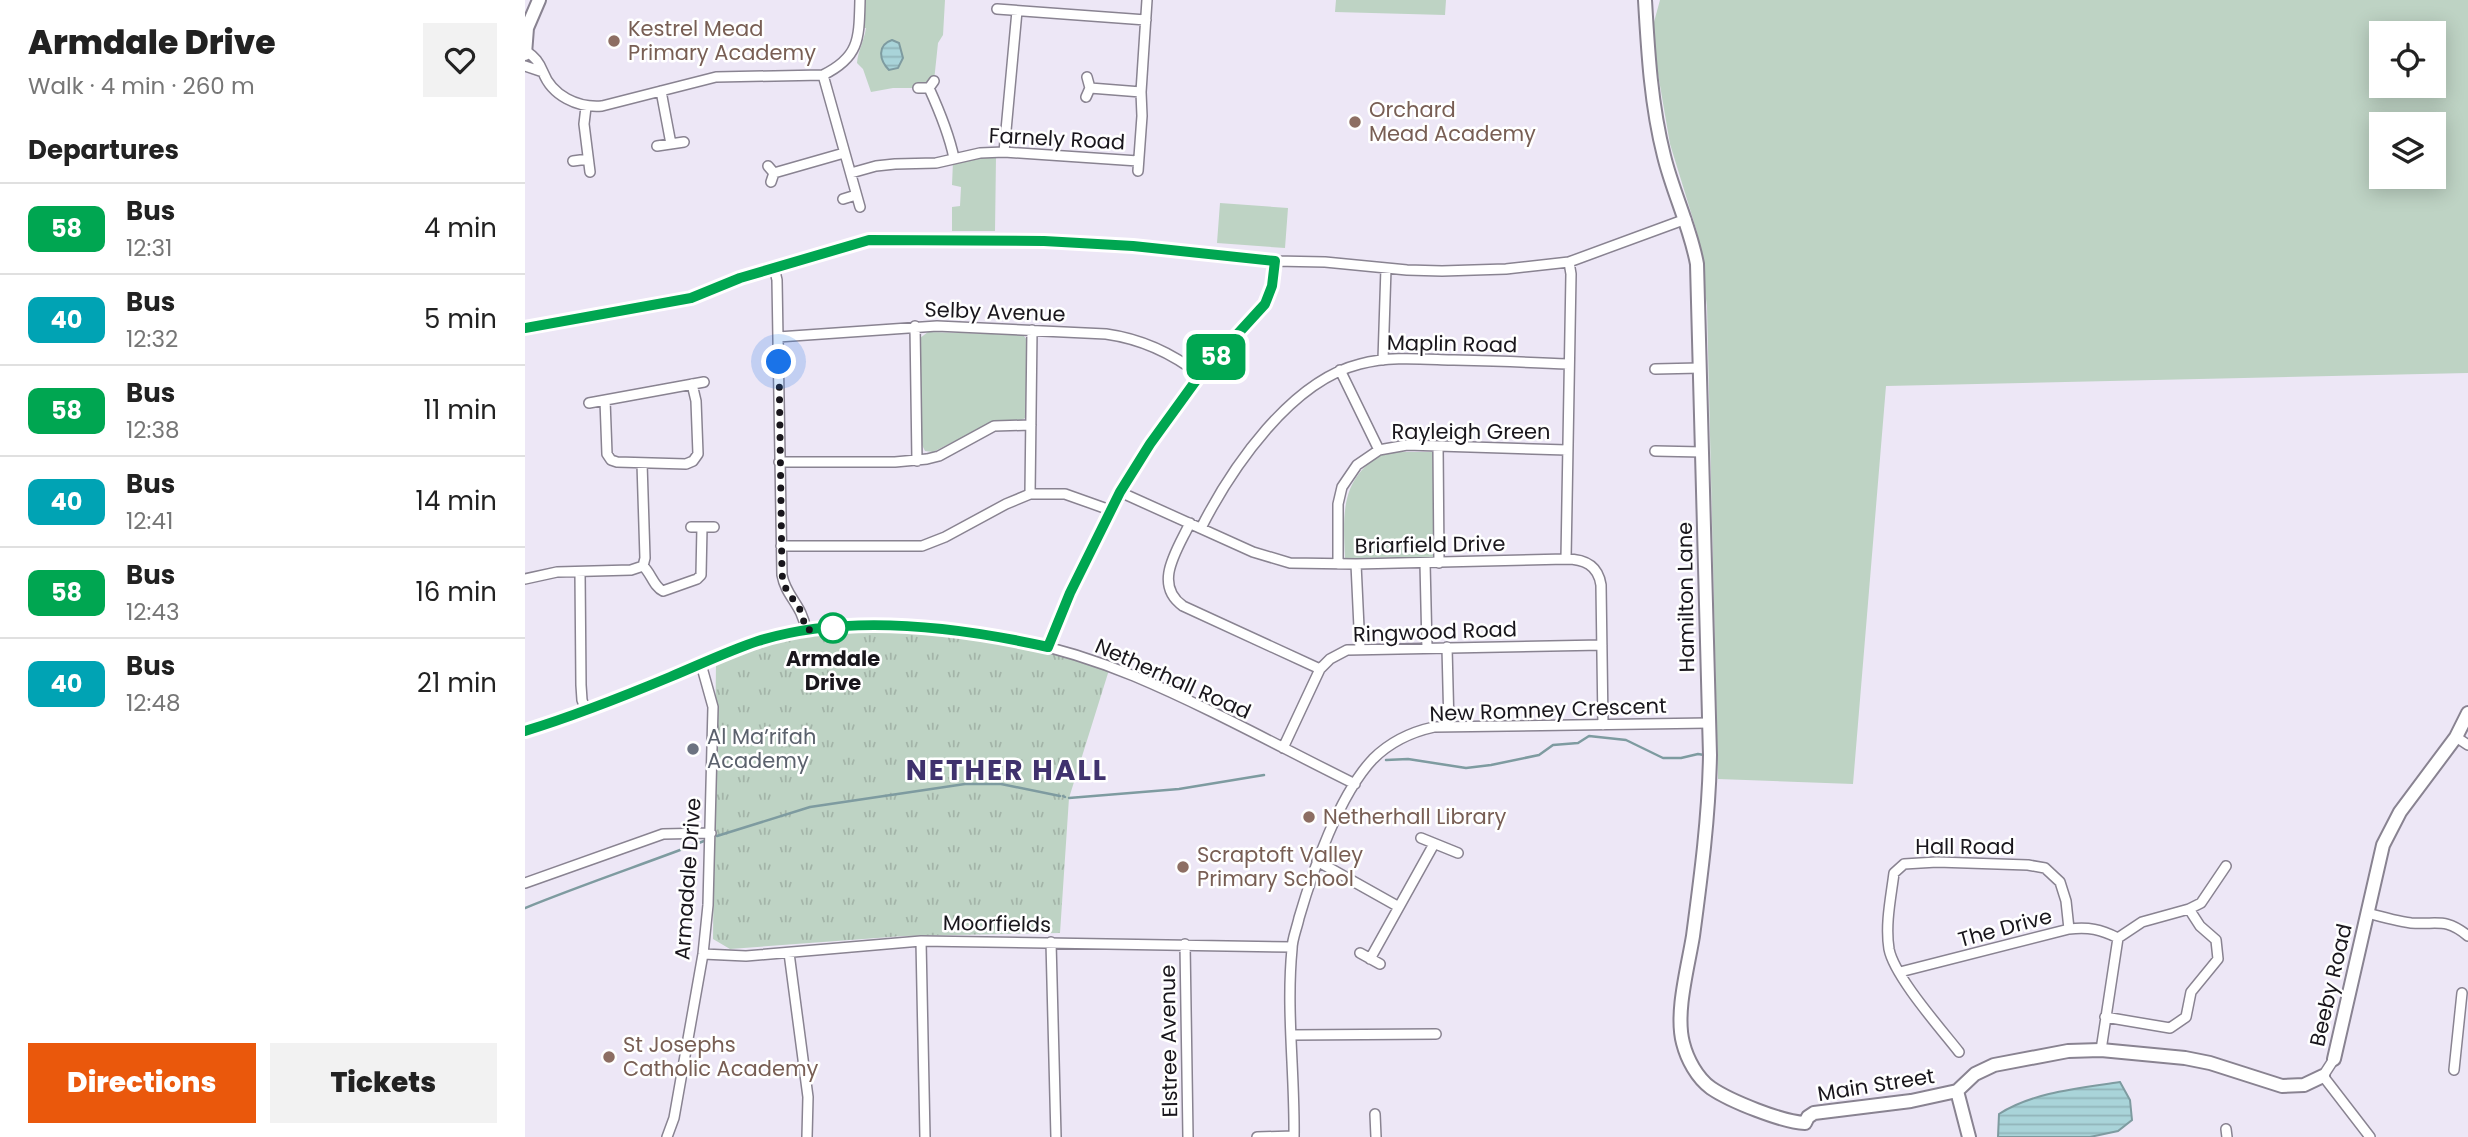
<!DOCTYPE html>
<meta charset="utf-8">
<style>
:root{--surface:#fff;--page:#f2f2f2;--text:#222;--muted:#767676;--line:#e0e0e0;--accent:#ea580c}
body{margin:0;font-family:Poppins,sans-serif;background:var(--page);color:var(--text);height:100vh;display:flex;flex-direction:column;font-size:26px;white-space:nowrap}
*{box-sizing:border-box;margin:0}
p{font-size:23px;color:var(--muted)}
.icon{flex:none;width:38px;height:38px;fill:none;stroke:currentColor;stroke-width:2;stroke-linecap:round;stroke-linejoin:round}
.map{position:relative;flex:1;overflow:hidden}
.sheet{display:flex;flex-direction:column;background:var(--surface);width:525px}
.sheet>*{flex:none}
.badge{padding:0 14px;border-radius:10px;font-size:24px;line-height:46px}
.buttons{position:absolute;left:1844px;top:21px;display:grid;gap:14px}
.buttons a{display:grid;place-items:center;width:77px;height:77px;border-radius:0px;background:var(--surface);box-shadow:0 4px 18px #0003;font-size:35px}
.you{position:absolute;width:35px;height:35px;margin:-18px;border:5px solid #fff;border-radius:50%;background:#1a73e8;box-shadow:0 0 0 10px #1a73e833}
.map>.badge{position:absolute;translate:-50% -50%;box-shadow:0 0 0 4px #fff}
h2{padding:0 28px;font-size:26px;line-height:63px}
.round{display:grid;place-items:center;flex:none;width:74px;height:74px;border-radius:0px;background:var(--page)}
.overview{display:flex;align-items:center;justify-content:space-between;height:119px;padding:0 28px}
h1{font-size:33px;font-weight:800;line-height:52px}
.action{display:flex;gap:14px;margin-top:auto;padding:14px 28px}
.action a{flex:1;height:80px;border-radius:0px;background:var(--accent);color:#fff;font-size:28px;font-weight:800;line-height:80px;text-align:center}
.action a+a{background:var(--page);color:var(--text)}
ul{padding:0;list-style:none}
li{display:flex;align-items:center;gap:21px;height:91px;padding:0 28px;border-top:2px solid var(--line)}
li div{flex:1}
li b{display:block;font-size:26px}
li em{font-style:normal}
li .badge{min-width:77px;font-weight:700;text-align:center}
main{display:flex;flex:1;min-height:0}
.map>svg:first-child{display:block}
</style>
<main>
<section class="sheet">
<div class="overview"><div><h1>Armdale Drive</h1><p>Walk · 4 min · 260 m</p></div><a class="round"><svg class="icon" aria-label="heart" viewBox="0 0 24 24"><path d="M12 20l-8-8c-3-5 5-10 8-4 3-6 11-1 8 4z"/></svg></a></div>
<h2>Departures</h2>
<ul>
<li><span class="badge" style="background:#00a651;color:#fff">58</span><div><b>Bus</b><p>12:31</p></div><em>4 min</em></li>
<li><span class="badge" style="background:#00a3b4;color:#fff">40</span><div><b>Bus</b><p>12:32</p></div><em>5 min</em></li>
<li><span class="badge" style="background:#00a651;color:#fff">58</span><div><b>Bus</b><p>12:38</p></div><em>11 min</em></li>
<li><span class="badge" style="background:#00a3b4;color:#fff">40</span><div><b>Bus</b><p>12:41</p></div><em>14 min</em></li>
<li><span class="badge" style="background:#00a651;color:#fff">58</span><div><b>Bus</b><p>12:43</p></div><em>16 min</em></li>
<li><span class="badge" style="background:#00a3b4;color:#fff">40</span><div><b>Bus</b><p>12:48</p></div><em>21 min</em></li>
</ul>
<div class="action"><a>Directions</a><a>Tickets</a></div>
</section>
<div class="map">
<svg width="1943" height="1137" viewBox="0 0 1943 1137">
<defs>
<pattern id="park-tufts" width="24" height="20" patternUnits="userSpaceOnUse" patternTransform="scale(1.75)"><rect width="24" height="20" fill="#bed3c4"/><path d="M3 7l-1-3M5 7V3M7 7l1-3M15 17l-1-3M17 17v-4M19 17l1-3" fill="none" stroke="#a3b4a8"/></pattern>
<pattern id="water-rules" width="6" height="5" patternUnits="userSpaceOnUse" patternTransform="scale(1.75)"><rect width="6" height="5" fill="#a9d4d9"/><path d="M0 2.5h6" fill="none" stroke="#91b5ba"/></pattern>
</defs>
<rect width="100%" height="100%" fill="#ede7f6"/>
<!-- grass -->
<path fill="#bed3c4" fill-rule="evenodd" d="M334,0H420L418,35L413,43L409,81L404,88H368L346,92L338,69L332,63C333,51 339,41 341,28H334Z
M811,0H921L920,15L810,12Z
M1135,0H1943V373L1361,386L1328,784L1193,779L1182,306L1172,232L1145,144L1126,33ZM1857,33H1909V86H1857ZM1857,124H1909V177H1857Z
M452,157H471L470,231H427V207L435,206L436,187L427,185L428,161Z
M695,203L763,208L760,248L692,243Z
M403,332L498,335L504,342L500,418L493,422L466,423L408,452L400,451L396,443L395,338Z
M861,452H909V557L820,558C818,513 815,476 861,452Z"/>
<!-- park -->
<path fill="url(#park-tufts)" d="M354,632C388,633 423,633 457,638C501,645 542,658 584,670L544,798L535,933L379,936L205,949L188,939L191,662L231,647L277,635Z"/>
<!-- water -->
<path fill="url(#water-rules)" stroke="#7e9ba0" stroke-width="2" d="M367,40L374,43L378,58L373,68L364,70C354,60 352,45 367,40Z
M1595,1082L1605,1100L1607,1120L1593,1131L1565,1137H1473L1474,1114C1508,1092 1556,1088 1595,1082Z"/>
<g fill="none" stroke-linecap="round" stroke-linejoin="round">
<!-- stream -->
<path stroke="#7e9ba0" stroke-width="2.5" d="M861,760L883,759L941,768L966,765L1014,755L1028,745L1053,743L1064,736L1101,740L1138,758H1156L1173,754L1179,755
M538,796L540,797
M544,798L654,789L739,775
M192,836L285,807L440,784H476L535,796
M0,908C59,884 119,864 179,841"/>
<!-- street casing -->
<g stroke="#898391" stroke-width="12">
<path id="street" d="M472,9L621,20
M1,51C10,57 14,62 18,72C27,96 53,108 77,106L191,77L298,75C335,57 334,38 335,0
M0,66L18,72
M298,75L335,207
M409,81L404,88C414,110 424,134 429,158
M393,88H404
M565,88L616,92
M136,91L146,144
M561,97L565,88L562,77
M61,107L59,124L65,172
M132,146L159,142
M479,152L492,11
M48,161L63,159
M243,166L249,173L246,182
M613,171L617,116L616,92L622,0
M249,173L319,153
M326,173L351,166L370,164L411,163L455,153L479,152L613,161
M318,199L331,195
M249,267L252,280L257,575C261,597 277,604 281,630
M390,326L392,461
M0,327L166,298L215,278L344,240L519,241L608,246L750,261L800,262L882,270L917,271L981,269L1044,262L1161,219
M253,337L412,326L581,334C617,339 647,353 675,375
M858,360L861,268
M1130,369L1175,368
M815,370L854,450
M80,400L82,454L86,460L92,462L161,464L168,461L173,454L171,401L167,384
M64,403L179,382
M913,446L914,563
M1130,451L1177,452
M254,462H370L402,459L414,456L469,426L506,425
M117,463L120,558L118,566
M595,492L728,552L765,563L831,564L1041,559C1059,559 1073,565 1076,585L1078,725
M505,494L507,330
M665,523C653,549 627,584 658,606L795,669
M166,527H189
M676,528C707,467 766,381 835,364C865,356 896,359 926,360C965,361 1005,362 1044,364
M256,546H397L420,537L481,504L505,494H540L585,510
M1041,559L1046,274L1044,262
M900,563L902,648
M813,564V504L817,487L832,465L854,450L882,445L1042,450
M831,564L835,649
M118,566C126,573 129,587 138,591L172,579L176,575L177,527
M55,572L56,685L57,700L61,711
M0,579L32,572L106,570L118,566
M523,647L545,593L595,492L625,444L675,375L740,304L747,286L750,261
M922,647L924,727
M0,731L61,711L233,641C356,610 492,628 609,676C685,708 757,748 830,784
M1931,737L1943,745
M758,748L795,669L805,659L822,650L1077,645
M896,838L933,853
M792,861L874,907
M0,883L138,834L186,833
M1843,913C1857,917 1871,921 1886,923C1912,925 1920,917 1943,936
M1593,938L1617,922L1664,909L1676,903L1701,866
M396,941L400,1137
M526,942L531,1137
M660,944L663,1137
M264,953L283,1097L282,1137
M835,953L855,964
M178,954L221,956L396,941L767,947
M845,959L909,844
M1375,972L1544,929C1564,927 1575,929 1593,938
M1580,1017L1645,1028L1661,1017L1666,992L1693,959L1691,940L1675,926L1664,909
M767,1035L911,1034
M1576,1050L1593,938
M1434,1052C1416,1029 1369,976 1364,949C1360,924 1366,897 1369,873L1379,864L1412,862L1503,865L1520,868L1535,882L1541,901L1544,929
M1809,1059L1798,1076L1845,1137
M1929,1070L1937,993
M850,1114L851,1137
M1701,1129L1702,1137
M142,1137L149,1118L178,954L183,905L188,707L176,664
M732,1137L769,1136
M769,1137C770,1075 761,1011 767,949C767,939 772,928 774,918C788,870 814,795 848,759C865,742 886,732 909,727L1184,723"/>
</g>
<!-- secondary casing -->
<g stroke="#898391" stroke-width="16">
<path id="secondary" d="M1120,0C1123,52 1126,105 1139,156C1148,193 1165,226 1172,264L1185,755C1184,816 1176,876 1168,936C1163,967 1150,1013 1158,1043C1162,1059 1172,1078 1186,1088C1205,1101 1257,1122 1280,1123
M0,54L2,28L14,0
M1809,1059L1858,845L1875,812L1931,737L1943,713
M1432,1091L1444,1137
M1280,1123L1283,1117L1289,1113L1386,1101L1432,1091L1450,1074L1469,1065L1543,1051L1576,1050L1660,1058L1685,1063L1757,1086L1779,1085L1798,1076"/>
</g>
<!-- street -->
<use href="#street" stroke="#fff" stroke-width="9"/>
<!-- secondary -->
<use href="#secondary" stroke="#fff" stroke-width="12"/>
</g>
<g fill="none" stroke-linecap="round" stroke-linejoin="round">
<!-- line casing -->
<g stroke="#fff" stroke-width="16">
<path id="line" d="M0,328L166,298L215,278L344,240L519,241L608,246L750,261L747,286L740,304L675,375L625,444L595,492L545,593L523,647C434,627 322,613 233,641C203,651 174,665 145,677C97,697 49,716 0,731"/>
</g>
<!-- line -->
<use href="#line" stroke="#00a651" stroke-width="10"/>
<!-- walk -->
<path stroke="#19161c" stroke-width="7" stroke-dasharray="0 12.6" d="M254,362L257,575L261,589L276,611L281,630L316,627L308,628"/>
</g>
<!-- markers -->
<g fill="#8d6e63" stroke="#fff" stroke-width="2.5">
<circle cx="89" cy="41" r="7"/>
<circle cx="830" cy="122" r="7"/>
<circle cx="784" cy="817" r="7"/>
<circle cx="658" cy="867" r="7"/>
<circle cx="84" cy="1057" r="7"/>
</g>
<circle fill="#fff" stroke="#00a651" stroke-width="3.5" cx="308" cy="628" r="14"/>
<circle fill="#6b7280" stroke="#fff" stroke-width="2.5" cx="168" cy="749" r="7"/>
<g text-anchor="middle" stroke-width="5" stroke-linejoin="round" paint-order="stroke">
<!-- education labels -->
<g font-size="21" fill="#785e54" stroke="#fff" text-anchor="start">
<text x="103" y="36">Kestrel Mead<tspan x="103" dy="24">Primary Academy</tspan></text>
<text x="844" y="117">Orchard<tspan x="844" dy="24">Mead Academy</tspan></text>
<text x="798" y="824">Netherhall Library</text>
<text x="672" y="862">Scraptoft Valley<tspan x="672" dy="24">Primary School</tspan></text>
<text x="98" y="1052">St Josephs<tspan x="98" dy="24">Catholic Academy</tspan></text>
</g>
<!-- street labels -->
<g font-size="21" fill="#19161c" stroke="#fff">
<text transform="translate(532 139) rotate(3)" y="7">Farnely Road</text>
<text transform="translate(470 312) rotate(2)" y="7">Selby Avenue</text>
<text transform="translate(927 344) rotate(1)" y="7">Maplin Road</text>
<text x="946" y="439">Rayleigh Green</text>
<text transform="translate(905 545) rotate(-1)" y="7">Briarfield Drive</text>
<text transform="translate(1161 597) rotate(-91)" y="7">Hamilton Lane</text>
<text transform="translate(910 632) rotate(-2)" y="7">Ringwood Road</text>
<text transform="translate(648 679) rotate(24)" y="7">Netherhall Road</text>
<text transform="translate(1023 710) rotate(-2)" y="7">New Romney Crescent</text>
<text x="1440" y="854">Hall Road</text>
<text transform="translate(163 879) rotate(-86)" y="7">Armadale Drive</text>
<text transform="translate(472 924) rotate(1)" y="7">Moorfields</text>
<text transform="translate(1480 928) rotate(-15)" y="7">The Drive</text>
<text transform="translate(1806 985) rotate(-77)" y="7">Beeby Road</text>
<text transform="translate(644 1041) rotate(-91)" y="7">Elstree Avenue</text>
<text transform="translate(1351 1085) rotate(-9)" y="7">Main Street</text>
</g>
<!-- stop labels -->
<g font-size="21" font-weight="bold" fill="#19161c" stroke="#fff">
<text x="308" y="666">Armdale<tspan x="308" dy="24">Drive</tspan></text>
</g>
<!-- worship labels -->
<g font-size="21" fill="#5b616d" stroke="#fff" text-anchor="start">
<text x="182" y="744">Al Ma’rifah<tspan x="182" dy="24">Academy</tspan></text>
</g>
<!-- district labels -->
<g font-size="28" font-weight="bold" letter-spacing="2" fill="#40326e" stroke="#fff">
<text x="482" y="780">NETHER HALL</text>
</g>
</g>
</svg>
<div class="buttons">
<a><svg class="icon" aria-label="locate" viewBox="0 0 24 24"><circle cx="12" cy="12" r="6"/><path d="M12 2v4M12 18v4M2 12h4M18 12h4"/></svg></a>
<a><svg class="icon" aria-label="layers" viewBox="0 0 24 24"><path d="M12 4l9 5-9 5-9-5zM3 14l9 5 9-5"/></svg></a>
</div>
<div class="you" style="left:254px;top:362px"></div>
<b class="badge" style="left:691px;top:357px;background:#00a651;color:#fff">58</b>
</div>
</main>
